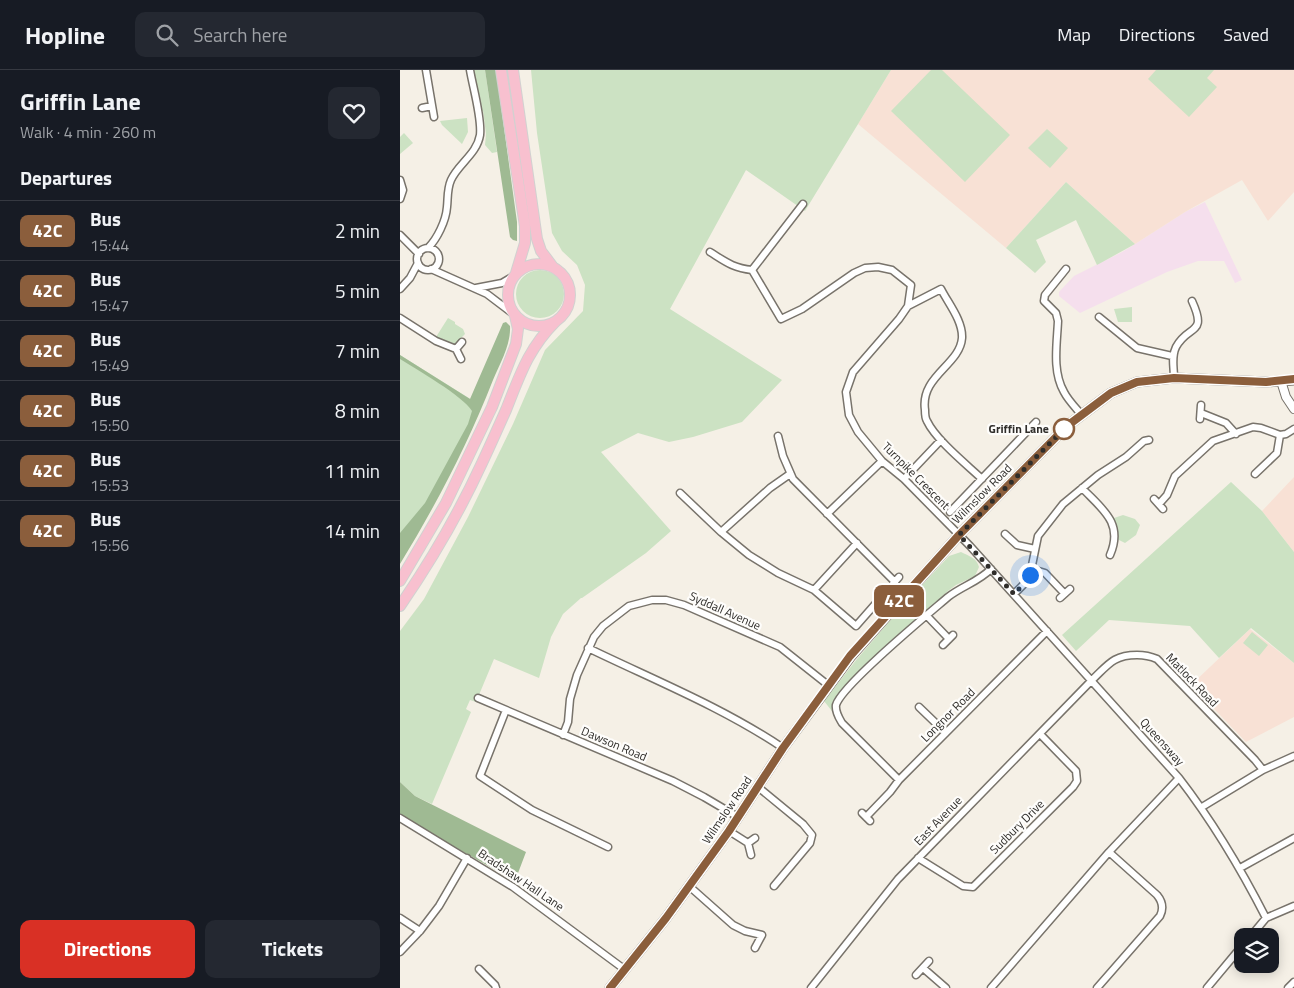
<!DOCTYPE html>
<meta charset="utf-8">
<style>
:root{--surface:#171b24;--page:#242831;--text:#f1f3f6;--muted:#9ea1a6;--line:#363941;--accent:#d93025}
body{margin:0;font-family:"Titillium Web",sans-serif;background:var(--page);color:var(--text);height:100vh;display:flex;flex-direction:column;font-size:19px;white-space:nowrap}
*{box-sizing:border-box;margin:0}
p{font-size:16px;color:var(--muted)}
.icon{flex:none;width:28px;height:28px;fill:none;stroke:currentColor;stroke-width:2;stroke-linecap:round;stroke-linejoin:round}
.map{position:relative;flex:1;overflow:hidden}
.sheet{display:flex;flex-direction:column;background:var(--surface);width:400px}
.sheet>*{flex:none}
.badge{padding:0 10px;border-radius:8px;font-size:18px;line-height:32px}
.buttons{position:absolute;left:834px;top:858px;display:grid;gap:10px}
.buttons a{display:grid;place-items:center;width:45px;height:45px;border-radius:10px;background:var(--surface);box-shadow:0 2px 12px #0003;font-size:25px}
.you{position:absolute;width:25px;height:25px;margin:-12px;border:4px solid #fff;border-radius:50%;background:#1a73e8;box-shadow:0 0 0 8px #1a73e833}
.map>.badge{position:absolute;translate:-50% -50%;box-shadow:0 0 0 2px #fff}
h2{padding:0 20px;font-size:19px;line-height:45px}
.round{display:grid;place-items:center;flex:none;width:52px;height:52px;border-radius:10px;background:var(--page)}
.headline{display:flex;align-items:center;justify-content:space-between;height:85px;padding:0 20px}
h1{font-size:24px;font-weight:700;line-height:38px}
.button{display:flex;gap:10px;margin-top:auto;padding:10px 20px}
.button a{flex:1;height:58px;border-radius:10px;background:var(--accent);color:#fff;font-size:20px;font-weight:700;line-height:58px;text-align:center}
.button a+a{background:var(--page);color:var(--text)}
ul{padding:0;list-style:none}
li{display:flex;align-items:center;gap:15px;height:60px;padding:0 20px;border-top:1px solid var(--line)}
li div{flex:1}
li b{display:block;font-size:19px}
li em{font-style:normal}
li .badge{min-width:55px;font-weight:700;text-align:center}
header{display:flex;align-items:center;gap:30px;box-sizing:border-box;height:70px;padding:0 25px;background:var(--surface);border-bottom:1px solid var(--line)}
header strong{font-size:24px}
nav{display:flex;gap:28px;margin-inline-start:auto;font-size:18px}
.search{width:350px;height:45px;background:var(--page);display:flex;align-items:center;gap:12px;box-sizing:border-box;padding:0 18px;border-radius:10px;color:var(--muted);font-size:19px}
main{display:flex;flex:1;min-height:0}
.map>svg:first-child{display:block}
</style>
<header>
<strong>Hopline</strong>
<div class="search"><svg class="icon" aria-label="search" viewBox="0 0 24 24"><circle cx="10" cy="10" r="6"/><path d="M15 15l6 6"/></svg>Search here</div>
<nav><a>Map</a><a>Directions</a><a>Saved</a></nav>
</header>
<main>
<section class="sheet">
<div class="headline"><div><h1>Griffin Lane</h1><p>Walk · 4 min · 260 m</p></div><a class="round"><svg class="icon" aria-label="heart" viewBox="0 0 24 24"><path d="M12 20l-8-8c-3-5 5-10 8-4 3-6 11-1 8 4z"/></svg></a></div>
<h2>Departures</h2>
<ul>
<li><span class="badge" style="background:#8b5e3c;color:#fff">42C</span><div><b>Bus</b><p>15:44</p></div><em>2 min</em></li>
<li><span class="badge" style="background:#8b5e3c;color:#fff">42C</span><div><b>Bus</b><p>15:47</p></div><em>5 min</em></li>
<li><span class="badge" style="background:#8b5e3c;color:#fff">42C</span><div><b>Bus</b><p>15:49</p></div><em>7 min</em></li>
<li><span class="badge" style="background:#8b5e3c;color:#fff">42C</span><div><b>Bus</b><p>15:50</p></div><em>8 min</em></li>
<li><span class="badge" style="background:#8b5e3c;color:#fff">42C</span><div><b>Bus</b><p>15:53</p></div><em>11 min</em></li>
<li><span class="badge" style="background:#8b5e3c;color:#fff">42C</span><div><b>Bus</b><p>15:56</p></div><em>14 min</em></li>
</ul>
<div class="button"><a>Directions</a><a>Tickets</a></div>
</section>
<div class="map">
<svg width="894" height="918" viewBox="0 0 894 918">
<rect width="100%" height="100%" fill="#f5f0e6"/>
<!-- industrial -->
<path fill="#f5dfed" d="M805,132L842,210L835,213L824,191H798L767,202L680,243L659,226V222L674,206L724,181L785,142Z"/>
<!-- education -->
<path fill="#f8e1d5" d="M491,0H894V122L868,151L842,110L785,142L735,174L666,112L606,178L458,54Z
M894,407V482L862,441Z
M850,559L894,593V647L846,672L791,615Z"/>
<!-- green -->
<path fill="#cce2c3" d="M74,0H85L97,82L92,83L85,75L86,64L83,41H81Z
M131,0H491L405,141L346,100L270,239L382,310L342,352L293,367L269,372L238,363L201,382L271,461L246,483L182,528H181L163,544L151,567L139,608L94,589L76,632L70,630L66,639L71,642L32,734L15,726L0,712V561L24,529L68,447L113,354L145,280L183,241L185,215L177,195L162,181L152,163L137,63Z
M531,0H542L610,65L565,112L491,41Z
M756,0H814L807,8L817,17L789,47L748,9Z
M67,48L68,62L62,74L42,55L40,51Z
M647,59L668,78L650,98L628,78Z
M4,63L13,73L0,84V67Z
M666,112L735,174L697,195L676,150L636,170L646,192L635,203L606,178Z
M116 224a24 24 0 1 1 48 0a24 24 0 1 1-48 0Z
M732,237V252H718L714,239Z
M48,248L55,252V254L63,259L65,264L55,274L36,267Z
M0,285L80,335L0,487Z
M831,412L862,441L894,482V593L851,558L819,588L790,556L709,550L676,581L662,565Z
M723,445L735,449L740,455L736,465L725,473L715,468L711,449Z
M561,482C569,486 577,488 579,497L575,506L556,515L548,521L453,607L435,631V645L424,631L457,589L501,538L549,486Z
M852,562L868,575L859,586L843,573Z"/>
<!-- forest -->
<path fill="#9fba93" d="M85,0H96L117,152V171L113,170L110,167Z
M106,252L110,256C111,275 100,293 93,310C68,374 36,435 0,494V463L25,433L68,354L72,341C63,326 16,299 0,289V285L70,329L103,253Z
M0,712L15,726L126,782L115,811L0,746Z"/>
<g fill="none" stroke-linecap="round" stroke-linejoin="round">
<!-- minor casing -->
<g stroke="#78736b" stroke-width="9">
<path id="minor" d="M26,0L34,47
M22,38L32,36
M0,110L3,120L0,129
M0,165L19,184
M28,178C37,169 46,151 47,137C48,128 47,119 51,110C58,94 77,84 80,65C82,48 73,18 70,0
M17 189a11 11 0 1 1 22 0a11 11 0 1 1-22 0Z
M310,182C326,192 333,198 352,200
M31,199L87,224L112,243
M666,199L645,225L644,231L656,243L658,251C657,274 652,301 664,322C668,330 675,337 681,344
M352,200L381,249L402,239L454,203L465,198L478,197L492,200L511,215L508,236L499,249L453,302L446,322L449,345L458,362L482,391L504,409L570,476L779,708L709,782L591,918
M352,200L403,134
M76,218L102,213L114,206
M0,219L10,208L18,193
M508,236L541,219C548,233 563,251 562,268C560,295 520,306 525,340C525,343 525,348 527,351C536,370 566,394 582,409
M699,247L737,278L772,286
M0,248L36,271L56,279
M61,289L56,279L62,272
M774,308C774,297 771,287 776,277C788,254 808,266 792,231
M801,343L826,353L836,364
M800,349L801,335
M378,366L383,386L393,409L495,512
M855,404L877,383L880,365
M504,409L541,370
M682,418C702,439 724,453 710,485
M280,423L321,462L349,485L378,503L414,520L456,556L499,507
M754,429L763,439
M759,434L767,425L775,406L813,371L853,357L861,358L880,365L886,364L894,359
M550,442L636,352
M427,444L482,391
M321,462L370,418L390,404
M605,464L617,475L635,479
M632,499L645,503L664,523
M414,520L457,473
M614,524L625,513L630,505L638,466L663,434L698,405L726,387L744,371L749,370
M660,528L670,519
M527,546L549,569
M543,575L553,565
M188,578C254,610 322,637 383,678
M78,628L273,711L304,727L338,747
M519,637L546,663
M106,640L80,706L132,740L208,777
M163,665L168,652L170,629L177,605L194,567L203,556L229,536L252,530H266L284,535L380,577L428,615
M779,708C813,752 841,799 866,848
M499,710L442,653C439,648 435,642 436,635C442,615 527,545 548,527C562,516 578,512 591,499
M358,717L403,754L412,765L410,773L374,816
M802,737L863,700L894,686
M462,743L470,751
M466,747L490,722L499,710L647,561
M0,748L113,817L224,899
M329,761L348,773L351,785
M348,773L355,768
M518,788L563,816L573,817L673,717L677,711L676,701L640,664
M840,798L894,768
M289,816L333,855L345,861L362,865L355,878
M0,848L20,861
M851,866L866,848L894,836
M0,882L20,861L39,836L67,788
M523,898L546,918
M79,899L95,915L96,918
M516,905L529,891
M411,918L498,809L692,610C708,595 713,585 737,585C744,585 750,586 757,589L855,690L863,700
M697,918L760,846C764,838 762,831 757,825L709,782
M807,918L842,876
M888,918L894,912"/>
</g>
<!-- tertiary casing -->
<g stroke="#78736b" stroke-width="10">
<path id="tertiary" d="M881,311L886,327L894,339"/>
</g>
<!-- secondary casing -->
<g stroke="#78736b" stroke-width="11">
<path id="secondary" d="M210,918L266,848L329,761L383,678L451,586L559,465L667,356L711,323L737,312L774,308L866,312L894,310"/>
</g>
<!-- trunk casing -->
<g stroke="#d1d1d0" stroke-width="12">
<path id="trunk" d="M101,0L125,156V173L116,203
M113,0L137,169L141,181L153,197
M108 225a31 31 0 1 1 62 0a31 31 0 1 1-62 0Z
M0,511L46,433L92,337L116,274L118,259L115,246
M0,536C31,491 59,443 82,393C90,376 98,358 106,340C120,305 128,279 156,251"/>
</g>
<!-- minor -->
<use href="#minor" stroke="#fff" stroke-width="6"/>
<!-- tertiary -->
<use href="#tertiary" stroke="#fff" stroke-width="8"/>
<!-- secondary -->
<use href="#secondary" stroke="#fff" stroke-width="9"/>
<!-- trunk -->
<use href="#trunk" stroke="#f8c0cf" stroke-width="10"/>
</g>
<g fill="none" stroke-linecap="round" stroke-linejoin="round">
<!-- line casing -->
<g stroke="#fff" stroke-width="11">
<path id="line" d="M210,918L266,848L329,761L383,678L450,586L559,465L667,356L711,323L737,312L774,308L866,312L894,309"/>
</g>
<!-- line -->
<use href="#line" stroke="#8b5e3c" stroke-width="8"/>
<!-- walk -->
<path stroke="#2f2d2a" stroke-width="5" stroke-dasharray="0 9" d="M630,505L625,513L614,524L559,465L667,356L664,359"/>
</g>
<!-- markers -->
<circle fill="#fff" stroke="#8b5e3c" stroke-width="2.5" cx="664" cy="359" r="10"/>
<g text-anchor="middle" stroke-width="4.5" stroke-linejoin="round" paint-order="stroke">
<!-- stop labels -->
<g font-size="12" font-weight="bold" fill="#2f2d2a" stroke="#fefdfb" text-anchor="end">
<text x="649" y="363">Griffin Lane</text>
</g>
<!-- street labels -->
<g font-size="12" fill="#2f2d2a" stroke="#fefdfb">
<text transform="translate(516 406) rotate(45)" y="4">Turnpike Crescent</text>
<text transform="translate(582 424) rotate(-45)" y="4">Wilmslow Road</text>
<text transform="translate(325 541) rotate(24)" y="4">Syddall Avenue</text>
<text transform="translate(792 610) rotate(46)" y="4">Matlock Road</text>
<text transform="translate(548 645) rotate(-45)" y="4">Longnor Road</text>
<text transform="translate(762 672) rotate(48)" y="4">Queensway</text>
<text transform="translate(214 674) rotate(23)" y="4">Dawson Road</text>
<text transform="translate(327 740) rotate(-56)" y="4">Wilmslow Road</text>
<text transform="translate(538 751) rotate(-46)" y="4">East Avenue</text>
<text transform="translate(617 757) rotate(-45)" y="4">Sudbury Drive</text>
<text transform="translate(121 810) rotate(34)" y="4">Bradshaw Hall Lane</text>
</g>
</g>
</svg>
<div class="buttons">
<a><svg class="icon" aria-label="layers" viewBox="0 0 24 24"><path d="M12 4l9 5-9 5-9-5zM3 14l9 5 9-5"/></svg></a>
</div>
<div class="you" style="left:630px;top:505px"></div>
<b class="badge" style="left:499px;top:531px;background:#8b5e3c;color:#fff">42C</b>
</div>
</main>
